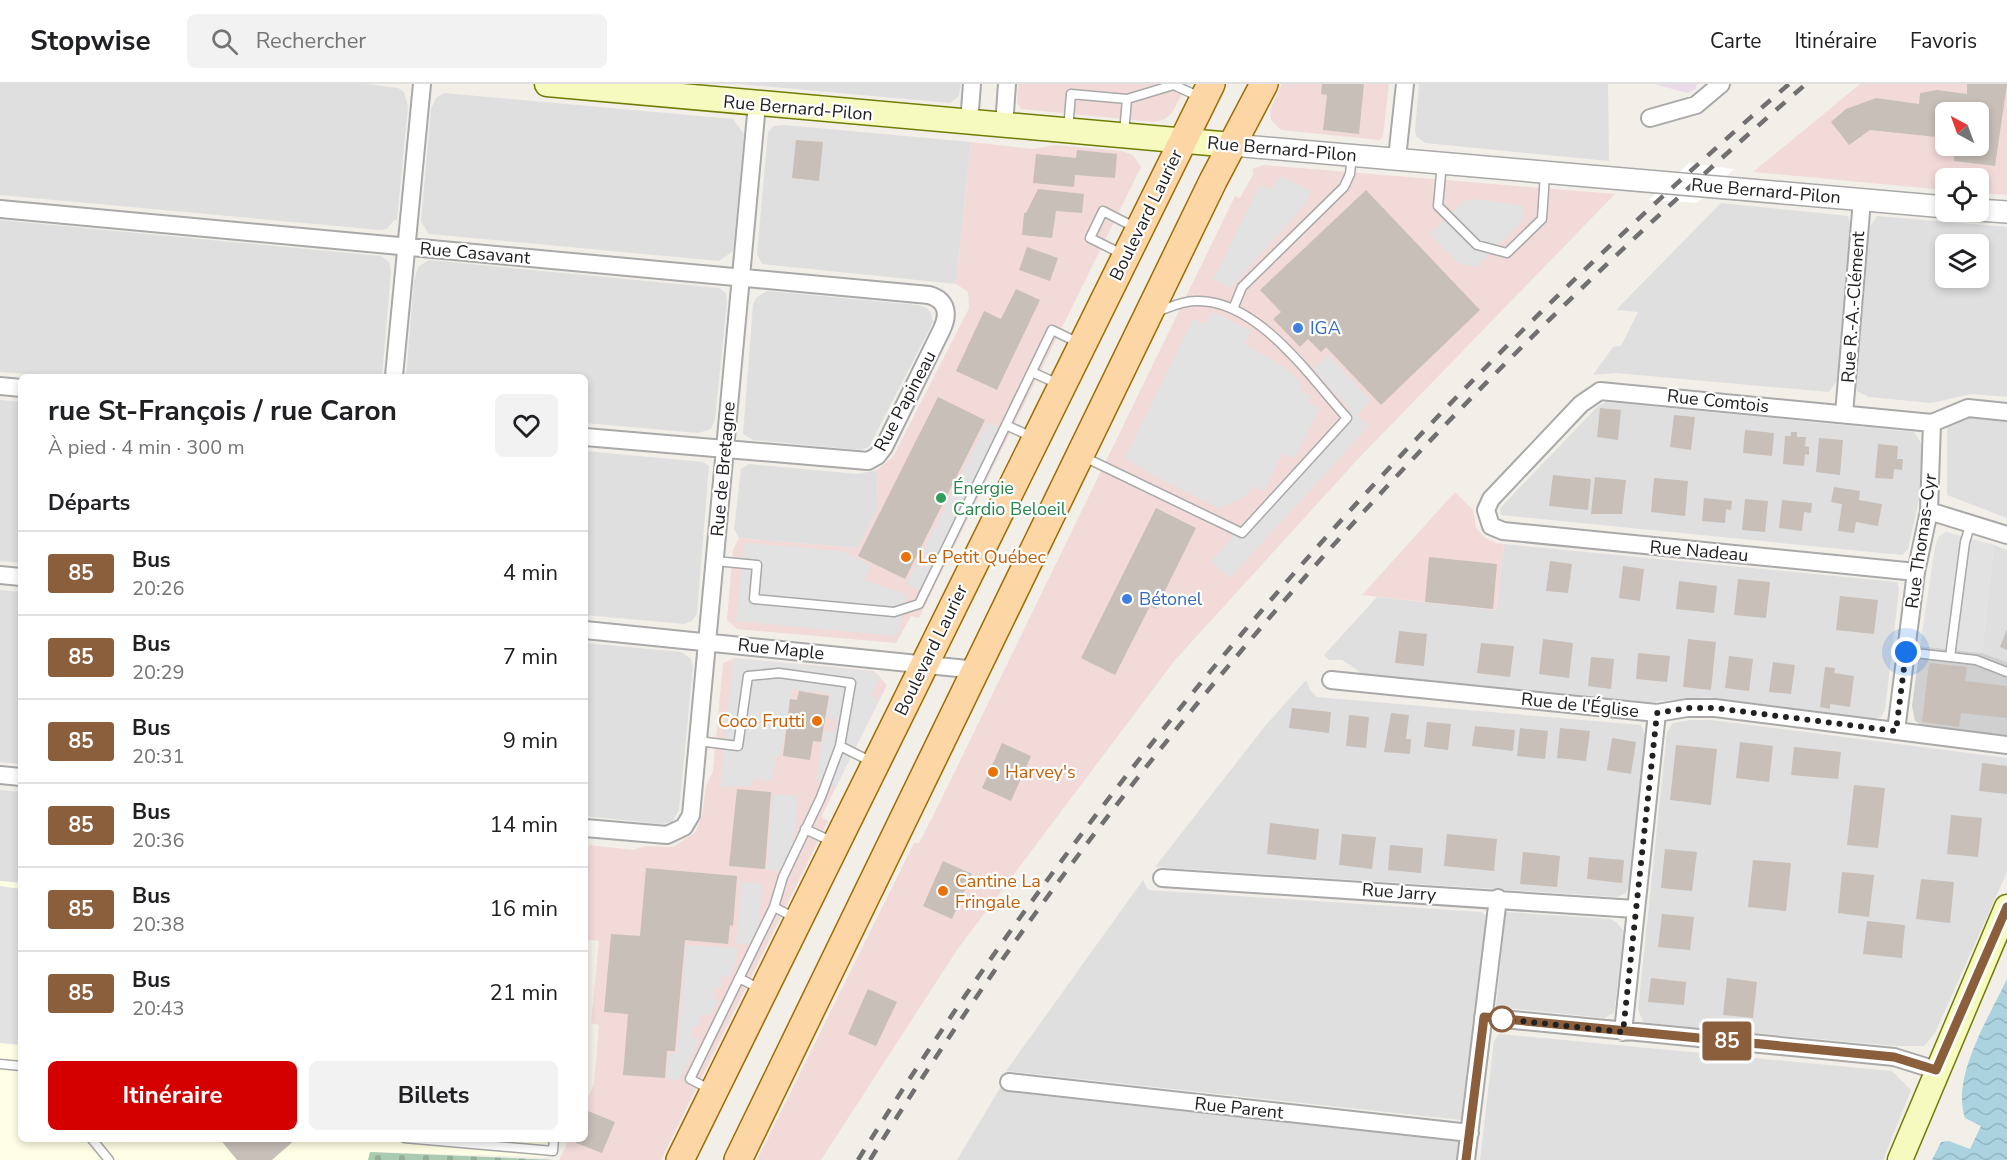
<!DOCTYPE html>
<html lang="fr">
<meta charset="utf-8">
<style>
:root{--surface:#fff;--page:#f2f2f2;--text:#202124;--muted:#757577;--line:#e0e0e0;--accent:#d40000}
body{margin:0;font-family:"Nunito Sans",sans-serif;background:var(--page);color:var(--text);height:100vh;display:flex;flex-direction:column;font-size:22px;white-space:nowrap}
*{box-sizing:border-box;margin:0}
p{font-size:20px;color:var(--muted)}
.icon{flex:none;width:33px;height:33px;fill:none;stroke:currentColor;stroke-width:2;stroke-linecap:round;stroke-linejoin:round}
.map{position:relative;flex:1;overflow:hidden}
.side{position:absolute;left:18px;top:290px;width:570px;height:768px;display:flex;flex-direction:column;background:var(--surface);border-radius:9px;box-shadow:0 3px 9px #0003}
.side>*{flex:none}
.badge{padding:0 12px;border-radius:4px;font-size:21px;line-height:39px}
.needle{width:39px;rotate:319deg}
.controls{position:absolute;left:1935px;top:18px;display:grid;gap:12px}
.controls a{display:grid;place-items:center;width:54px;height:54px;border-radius:9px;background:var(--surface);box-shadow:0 3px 9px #0003;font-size:30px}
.you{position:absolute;width:30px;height:30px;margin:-15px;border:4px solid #fff;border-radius:50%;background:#1a73e8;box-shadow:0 0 0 9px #1a73e833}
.map>.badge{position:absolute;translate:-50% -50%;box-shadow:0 0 0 3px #fff}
h2{padding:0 30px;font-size:22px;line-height:54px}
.round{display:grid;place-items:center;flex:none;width:63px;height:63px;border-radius:9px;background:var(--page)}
.overview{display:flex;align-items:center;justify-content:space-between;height:102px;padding:0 30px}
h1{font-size:28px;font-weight:700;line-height:45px}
.action{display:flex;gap:12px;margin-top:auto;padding:12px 30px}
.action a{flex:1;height:69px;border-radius:9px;background:var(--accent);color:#fff;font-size:24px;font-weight:700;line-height:69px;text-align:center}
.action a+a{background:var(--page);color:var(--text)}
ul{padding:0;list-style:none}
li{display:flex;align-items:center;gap:18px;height:84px;padding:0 30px;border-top:2px solid var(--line)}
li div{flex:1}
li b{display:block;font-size:22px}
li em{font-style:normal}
li .badge{min-width:66px;font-weight:700;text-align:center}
header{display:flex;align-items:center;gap:36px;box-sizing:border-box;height:84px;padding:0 30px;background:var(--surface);border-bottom:2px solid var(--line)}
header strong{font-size:28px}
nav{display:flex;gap:33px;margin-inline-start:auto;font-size:21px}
.search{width:420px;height:54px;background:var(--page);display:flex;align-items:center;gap:15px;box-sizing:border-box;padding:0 21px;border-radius:9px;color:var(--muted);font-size:22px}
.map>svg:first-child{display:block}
</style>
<header>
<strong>Stopwise</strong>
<div class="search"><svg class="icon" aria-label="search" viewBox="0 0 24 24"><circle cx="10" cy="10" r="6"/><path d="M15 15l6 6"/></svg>Rechercher</div>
<nav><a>Carte</a><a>Itinéraire</a><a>Favoris</a></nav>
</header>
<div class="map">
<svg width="2007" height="1076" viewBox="0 0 2007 1076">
<defs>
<pattern id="cemetery-stones" width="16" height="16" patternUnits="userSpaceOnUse" patternTransform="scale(1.5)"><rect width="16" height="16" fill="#aacbaf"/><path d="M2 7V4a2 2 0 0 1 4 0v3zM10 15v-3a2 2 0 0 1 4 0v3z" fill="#92ae96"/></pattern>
<pattern id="water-waves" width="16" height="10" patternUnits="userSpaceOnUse" patternTransform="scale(1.5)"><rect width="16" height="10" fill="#aad3df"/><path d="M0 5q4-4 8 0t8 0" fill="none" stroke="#92b5bf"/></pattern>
</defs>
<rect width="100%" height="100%" fill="#f2efe9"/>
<!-- residential -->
<path fill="#e0dfdf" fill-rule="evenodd" d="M0,0H367L398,4L404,8L408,22L397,136H394L387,145L380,146L0,111Z
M739,0H961L959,12L950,19Z
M1419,0H1608L1609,77L1425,59L1416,52L1415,47Z
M444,9L733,35L744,50L733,167L719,177L429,150L421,138L431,25L436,14Z
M785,41L971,58L956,200L762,180L757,170L768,48L774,42Z
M1721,119L1848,132L1852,146L1838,295L1829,308L1616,289L1593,291L1613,263L1621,262L1638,228L1616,226Z
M1877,132L2007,143V313L1972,310L1931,319L1869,313L1857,307L1855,296L1867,147ZM1946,160H1978V194H1946Z
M0,136L381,172L389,178L391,187L382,292H55L0,288Z
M429,176L719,204L726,209L727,218L715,335L711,345L698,349L585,339V292H406L414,196L418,183Z
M767,207L918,221L927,224L931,229L933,238L928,248L869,363L860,366L753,356L743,350L753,220L757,213Z
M0,316L21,318V479L0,477Z
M1606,318L1914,348L1921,359V407L1908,465L1902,471L1501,431L1500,425L1505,419L1598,322Z
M1965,332L2007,333V434L1947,411V340Z
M585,367L703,378L709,382L697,530L692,537L684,540L585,531Z
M749,380L858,390L877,386L878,423L858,464L739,454L734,445L741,385Z
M1504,460L1897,498L1899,505L1885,626L1881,633L1871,635L1708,613L1651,618L1369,594L1342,576H1329L1324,571L1377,513L1496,526Z
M1994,461L2007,466V578L1982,569Z
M0,506L21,508V680L0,678Z
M585,559L681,568L691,575L693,583L679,726L672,738L661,740L585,732Z
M1306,596L1310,606L1317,613L1641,641L1645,651L1629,801L1626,809L1617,813L1155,783L1265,642Z
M1690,636H1711L2007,674V788L1935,949L1924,962H1897L1644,939L1638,926L1667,648L1673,639Z
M0,706L21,708V799L0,797Z
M1143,796L1148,806L1482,828L1487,833L1461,1036L1006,987Z
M1506,828L1610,835L1616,838L1624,847L1614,929L1604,934L1496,923Z
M1499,950L1892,987L1911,1006L1883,1076H1480L1494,957Z
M1003,999L1017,1009L1098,1018L1102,1016L1105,1019L1193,1028L1195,1025L1202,1029L1256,1035L1263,1032L1268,1036L1359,1046L1363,1043L1369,1047L1460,1057L1458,1076H957Z"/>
<!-- commercial -->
<path fill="#f2dad9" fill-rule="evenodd" d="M1018,0H1187L1172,29L1165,35L1154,38L1021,25L1017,19Z
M1282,0H1389L1383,53L1379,56L1281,46L1271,36L1270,26Z
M1860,0H2007V111L1979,109L1978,94H1946L1945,106L1753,88ZM1946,28H1978V62H1946Z
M971,58L1033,65L1055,61L1122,67L1133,71L1141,83L919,534L911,532L896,559L737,545L727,536L733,466L739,454L858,464L878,423L877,386L893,373L969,224L968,208L956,200Z
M1264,81L1615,110L1358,375L1175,576L957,866L821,1076H757L914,759H919L938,722L1235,112L1240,114L1254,89L1252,85Z
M1455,408L1473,426L1476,443L1483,452L1495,459L1504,460L1496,526L1362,511Z
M735,574L874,587L887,601L821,733L828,737L661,1076H559L569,1055L585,1054V1020L594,1000L599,941L591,939L599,857L585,855L588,765L590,761L633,766L645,762L673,763L695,749L702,731L706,702L713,687L723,579Z"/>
<!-- industrial -->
<path fill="#ebdbe8" d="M1654,0H1697L1696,5L1687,9Z"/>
<!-- education -->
<path fill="#ffffe5" d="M0,797L21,799V1054L547,1055L546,1073L371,1068L368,1076H0Z"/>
<!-- religious -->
<path fill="#d0d0d0" d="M1920,562L1982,569L2007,578V652L1922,641L1915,637L1912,622Z"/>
<!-- cemetery -->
<path fill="url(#cemetery-stones)" d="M370,1068L555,1076H368Z"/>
<!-- parking -->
<path fill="#e2e2e2" d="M1280,92L1311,107L1305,121L1230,204L1213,196L1260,101L1272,106Z
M1473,115L1524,122L1522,138L1477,183L1458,179L1430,150L1463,117Z
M1213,228L1251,247L1245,260L1286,284L1302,300L1300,307L1311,312L1308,318L1320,324L1294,375L1282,369L1264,407L1252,402L1247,411L1219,424L1154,392L1125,374L1193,235L1204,240Z
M1328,271L1371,316L1357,331L1369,342L1230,494L1211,477L1350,325L1313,285Z
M987,338L1007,347L926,510L907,500Z
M1946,448L1994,461L1982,569L1920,562L1935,463L1939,452Z
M744,459L843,467L871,482L864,496L906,510L898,552L736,537Z
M733,574L869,587L880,592L871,611L879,615L836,703L816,696L824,647L833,648L836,639L835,635L826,634L830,610L792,605L780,673L776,672L772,697L753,695L752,702L720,703Z
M773,710L798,712L791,788L766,786Z
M742,798L762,800L757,861L736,859Z
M0,802L21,805V961L0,959Z
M686,861L737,864L736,878L729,893L722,892L721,904H714V916H718L711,931H700L698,943H692L691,954L699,955L680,996L666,994L669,969H677Z"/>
<!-- water -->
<path fill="url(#water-waves)" d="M2007,895V1076H1932L1941,1058L1949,1057L1970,1065L1981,1042L1965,1034C1951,993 1989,933 2007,895Z"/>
<!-- pier -->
<path fill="#fff" d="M1689,79L1734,85L1697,119L1649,116Z"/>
<!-- building -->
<path fill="#c7bfb8" d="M1322,0H1364L1359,50L1323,46L1327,11L1321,10Z
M1967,0H2007L1995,82L1954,77V62H1978V28H1946V54L1870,46L1849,61L1831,38L1846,25L1876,14L1919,20L1920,9L1937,6L1967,10Z
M796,56L823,58L819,97L792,94Z
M1077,66L1117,70L1115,94L1075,91L1074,103L1033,99L1036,70L1076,74Z
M1038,105L1084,110L1082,129L1056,127L1052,154L1022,151L1024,129H1026Z
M1366,106L1480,226L1381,321L1326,263L1321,268L1308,255L1300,263L1273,235L1281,228L1260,206Z
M1027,163L1058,174L1050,197L1019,186Z
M1016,205L1040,216L997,306L956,287L984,227L1001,235Z
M938,313L985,336L905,495L858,472Z
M1600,324L1621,326L1618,356L1597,353Z
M1674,331L1695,333L1691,366L1670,363Z
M1745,346L1774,349L1772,372L1743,369Z
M1791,348H1797V353H1806L1805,362L1809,363V371L1805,370L1804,382L1783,380L1785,352H1791Z
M1819,354L1843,356L1840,391L1816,388Z
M1878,360L1898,362L1897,375H1903L1902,386L1894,385L1893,395L1875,394Z
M1553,391L1591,395L1588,426L1549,422Z
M1595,393L1626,396L1622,430H1591Z
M1654,394L1688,397L1685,432L1651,428Z
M1834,403L1860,407L1859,416L1882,420L1878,442L1856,438L1854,449L1838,447L1842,420L1831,418Z
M1704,414L1732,417L1731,426L1726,425L1725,439L1702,437Z
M1745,415L1768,417L1765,448L1742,446Z
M1782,416L1812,419L1811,429L1804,428L1802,447L1779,444Z
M1156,424L1196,444L1156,525L1150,522L1115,591L1081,574Z
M1429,473L1497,480L1493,525L1425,518Z
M1550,477L1572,480L1568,509L1546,507Z
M1623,482L1644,485L1640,517L1619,514Z
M1738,495L1770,498L1766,534L1734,531Z
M1679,497L1717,502L1714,529L1676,525Z
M1840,512L1878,516L1874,550L1836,546Z
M2007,545V566L2000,563Z
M1399,547L1427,550L1424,582L1395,579Z
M1543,555L1573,559L1569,594L1539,590Z
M1688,555L1716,558L1711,606L1683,603Z
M1481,559L1514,562L1510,593L1477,589Z
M1638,569L1670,572L1667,598L1636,595Z
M1729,572L1753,575L1749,607L1725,604Z
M1591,573L1614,575L1611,605L1588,602Z
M1773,578L1795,581L1791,610L1769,608Z
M1929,579L1967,583L1965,597L2007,602V634L1961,629L1959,643L1922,638Z
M1825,583L1835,584L1834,589L1854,592L1850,623L1830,620V625L1820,623Z
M799,607L829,612L821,658L813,657L810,676L783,672L790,615L797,616Z
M1292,624L1331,628L1329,649L1289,644Z
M1391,629L1409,631L1406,655H1411L1410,670L1384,668Z
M1349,631L1369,633L1366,664L1346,662Z
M1427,638L1451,640L1448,666L1424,663Z
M1475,642L1515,646L1513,667L1472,662Z
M1520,644L1548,647L1545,675L1517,672Z
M1560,644L1590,647L1586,677L1557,674Z
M1612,654L1636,658L1631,690L1607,686Z
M1740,658L1773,662L1769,698L1736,694Z
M1002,659L1031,672L1011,717L982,704Z
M1676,661L1717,665L1711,721L1670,716Z
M1794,663L1841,668L1838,695L1791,691Z
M1982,679L2007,682V710L1979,707Z
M1854,701L1885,704L1878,764L1847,761Z
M737,705L771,708L765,785L729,782Z
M1951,731L1982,734L1978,773L1947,770Z
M1270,739L1319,745L1316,776L1267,770Z
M1342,750L1376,753L1372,785L1339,781Z
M1447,750L1497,755L1494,787L1444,782Z
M1390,761L1423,764L1421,789L1388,786Z
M1665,765L1697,768L1692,807L1661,804Z
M1523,768L1560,772L1557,803L1520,800Z
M1589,773L1624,776L1622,799L1587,795Z
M1753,776L1791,779L1786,827L1748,823Z
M943,777L972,790L952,835L923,822Z
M646,784L737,792L733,842L730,841L728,860L685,856L675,967H667L665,994L623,991L628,930L604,928L611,850L640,852Z
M1842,788L1874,791L1869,833L1838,829Z
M1921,795L1954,798L1950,839L1916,835Z
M1662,830L1694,833L1690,866L1658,863Z
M1867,837L1905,841L1902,874L1863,870Z
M1651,894L1686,898L1684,921L1648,918Z
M1727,894L1757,898L1753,934L1723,931Z
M868,905L897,918L876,962L848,950Z
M588,1027L615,1038L602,1069L576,1059L577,1054H585V1035Z
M219,1054H297L272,1076H237Z"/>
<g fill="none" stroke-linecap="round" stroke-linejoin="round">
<!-- service casing -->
<g stroke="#a9a9a9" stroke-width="11">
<path id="service" d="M1176,2L1200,13
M1068,46L1071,10L1127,15
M1124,49L1127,15L1177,0
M1442,79L1438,122L1477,161L1507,169L1542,135L1545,90
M1124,171L1090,154L1103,127L1136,144
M1233,225L1242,203L1344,103L1350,90L1352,71
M1032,288L1058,300
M1006,341L1052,246L1079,259
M1082,372L1242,449L1347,334C1310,293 1257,214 1195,217C1182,217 1168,224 1156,228
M715,477L757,481L754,515L894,528L919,520L1006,341L1032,353
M1906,568L1976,576L2007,588
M1950,573L1965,458L1971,439
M698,657L738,662L748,592L779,589L851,599L840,662L872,678
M805,745L833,758
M774,823L795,834
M739,894L760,905
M0,980L21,982
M711,1006L690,995L774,823L783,793L821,713L840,662
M91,1054L109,1076
M404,1054L553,1067L554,1054"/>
</g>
<!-- minor casing -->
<g stroke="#a9a9a9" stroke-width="20">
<path id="minor" d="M1650,34L1696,21L1721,0
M969,39L972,0
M1004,42L1007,0
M1397,74L1405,0
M0,125L929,211C947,216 949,230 942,245L884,363L877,372L868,377L585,353
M394,292L422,0
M0,302L21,304
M1844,330L1862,116
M1929,427L2007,451
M1916,488L1503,447L1491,442L1486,426L1491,415L1581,320L1600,307L1932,339L1968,324L2007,328
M0,491L21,493
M585,546L977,586
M1331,596L1657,629L1687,624H1715L2007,661
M1896,647L1916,488L1929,427L1932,339
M0,691L21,693
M585,744L667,751L684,743L691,731L757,20
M1162,794L1635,825
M1483,933L1894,973L1936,986
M1623,948L1657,629
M1009,998L1470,1049
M1466,1076L1498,814"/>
</g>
<!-- tertiary casing -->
<g stroke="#a9a9a9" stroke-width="24">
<path id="tertiary" d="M1232,61L1946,123
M1978,126L2007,128"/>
</g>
<!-- secondary casing -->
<g stroke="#707d05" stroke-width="27">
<path id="secondary" d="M547,0L1232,61
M1900,1076L2007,823"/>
</g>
<!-- primary casing -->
<g stroke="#a06b00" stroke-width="30">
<path id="primary" d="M680,1076L1211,0
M738,1076L1213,97L1264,0"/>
</g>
<!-- service -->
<use href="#service" stroke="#fff" stroke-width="8"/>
<!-- minor -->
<use href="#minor" stroke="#fff" stroke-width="16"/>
<!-- tertiary -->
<use href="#tertiary" stroke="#fff" stroke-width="21"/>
<!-- secondary -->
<use href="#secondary" stroke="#f7fabf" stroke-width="24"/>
<!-- primary -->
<use href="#primary" stroke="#fcd6a4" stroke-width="27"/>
<!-- rail -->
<path stroke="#707070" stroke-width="4.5" stroke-dasharray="12 12" stroke-linecap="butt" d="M858,1076C1109,671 1428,311 1789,0
M870,1076C1121,670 1445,311 1806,0"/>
</g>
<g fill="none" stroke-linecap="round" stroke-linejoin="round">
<!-- line casing -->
<g stroke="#fff" stroke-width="14">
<path id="line" d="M1466,1076L1484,933L1894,973L1936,986L2007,823"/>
</g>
<!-- line -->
<use href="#line" stroke="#8b5e3c" stroke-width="9"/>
<!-- walk -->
<path stroke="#222" stroke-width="6" stroke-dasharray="0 10.8" d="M1502,935L1623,948L1657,629L1687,624H1715L1896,647L1906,568"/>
</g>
<!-- markers -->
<g fill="#3f7fe0" stroke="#fff" stroke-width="2">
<circle cx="1298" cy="244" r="6"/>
<circle cx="1127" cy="515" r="6"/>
</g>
<circle fill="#2e9e5b" stroke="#fff" stroke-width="2" cx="941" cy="414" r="6"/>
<g fill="#e8710a" stroke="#fff" stroke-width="2">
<circle cx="906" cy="473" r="6"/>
<circle cx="817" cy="637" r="6"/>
<circle cx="993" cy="688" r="6"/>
<circle cx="943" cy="807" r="6"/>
</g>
<circle fill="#fff" stroke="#8b5e3c" stroke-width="3" cx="1502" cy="935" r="12"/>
<g text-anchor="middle" stroke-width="4.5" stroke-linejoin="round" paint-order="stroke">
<!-- street labels -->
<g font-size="18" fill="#222" stroke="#fff">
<text transform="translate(798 24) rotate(5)" y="6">Rue Bernard-Pilon</text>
<text transform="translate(1282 65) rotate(5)" y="6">Rue Bernard-Pilon</text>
<text transform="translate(1766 107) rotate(5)" y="6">Rue Bernard-Pilon</text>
<text transform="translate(1146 131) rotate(-64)" y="6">Boulevard Laurier</text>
<text transform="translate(475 169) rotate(5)" y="6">Rue Casavant</text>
<text transform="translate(1853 223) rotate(-86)" y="6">Rue R.-A.-Clément</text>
<text transform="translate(905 317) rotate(-62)" y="6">Rue Papineau</text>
<text transform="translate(1718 317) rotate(6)" y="6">Rue Comtois</text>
<text transform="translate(723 385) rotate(-85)" y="6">Rue de Bretagne</text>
<text transform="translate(1921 457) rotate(-82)" y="6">Rue Thomas-Cyr</text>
<text transform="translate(1699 467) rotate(5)" y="6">Rue Nadeau</text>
<text transform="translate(781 565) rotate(6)" y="6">Rue Maple</text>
<text transform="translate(931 566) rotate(-64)" y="6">Boulevard Laurier</text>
<text transform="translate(1580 621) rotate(6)" y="6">Rue de l'Église</text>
<text transform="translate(1399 808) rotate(4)" y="6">Rue Jarry</text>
<text transform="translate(1239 1024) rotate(6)" y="6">Rue Parent</text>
</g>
<!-- shop labels -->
<g font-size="18" fill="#366cbe" stroke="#fff" text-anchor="start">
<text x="1310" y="250">IGA</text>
<text x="1139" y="521">Bétonel</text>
</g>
<!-- leisure labels -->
<g font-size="18" fill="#27864d" stroke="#fff" text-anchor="start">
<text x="953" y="410">Énergie<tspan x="953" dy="21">Cardio Beloeil</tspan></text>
</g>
<!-- food labels -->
<g font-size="18" fill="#c56008" stroke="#fff" text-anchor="start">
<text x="918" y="479">Le Petit Québec</text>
<text x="805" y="643" text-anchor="end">Coco Frutti</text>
<text x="1005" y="694">Harvey's</text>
<text x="955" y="803">Cantine La<tspan x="955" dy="21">Fringale</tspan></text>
</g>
</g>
</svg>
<div class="controls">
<a><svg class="needle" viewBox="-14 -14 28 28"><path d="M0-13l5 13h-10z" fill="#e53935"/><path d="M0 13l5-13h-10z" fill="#757577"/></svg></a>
<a><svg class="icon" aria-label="locate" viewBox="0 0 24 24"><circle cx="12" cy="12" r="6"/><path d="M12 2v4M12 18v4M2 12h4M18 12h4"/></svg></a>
<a><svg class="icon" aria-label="layers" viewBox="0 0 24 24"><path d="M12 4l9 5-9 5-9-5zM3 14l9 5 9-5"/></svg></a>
</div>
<div class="you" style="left:1906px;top:568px"></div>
<b class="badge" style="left:1727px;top:957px;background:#8b5e3c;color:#fff">85</b>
<section class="side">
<div class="overview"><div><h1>rue St-François / rue Caron</h1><p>À pied · 4 min · 300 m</p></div><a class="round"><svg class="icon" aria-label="heart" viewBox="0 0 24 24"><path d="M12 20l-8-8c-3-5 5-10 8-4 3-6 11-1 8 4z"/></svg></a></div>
<h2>Départs</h2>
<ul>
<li><span class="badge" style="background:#8b5e3c;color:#fff">85</span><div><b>Bus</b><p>20:26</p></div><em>4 min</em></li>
<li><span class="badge" style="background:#8b5e3c;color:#fff">85</span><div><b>Bus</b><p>20:29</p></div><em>7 min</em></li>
<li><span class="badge" style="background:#8b5e3c;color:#fff">85</span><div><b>Bus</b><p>20:31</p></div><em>9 min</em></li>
<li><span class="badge" style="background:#8b5e3c;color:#fff">85</span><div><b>Bus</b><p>20:36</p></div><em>14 min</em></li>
<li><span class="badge" style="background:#8b5e3c;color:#fff">85</span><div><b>Bus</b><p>20:38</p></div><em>16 min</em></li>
<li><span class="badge" style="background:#8b5e3c;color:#fff">85</span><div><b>Bus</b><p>20:43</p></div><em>21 min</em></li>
</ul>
<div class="action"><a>Itinéraire</a><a>Billets</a></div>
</section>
</div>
